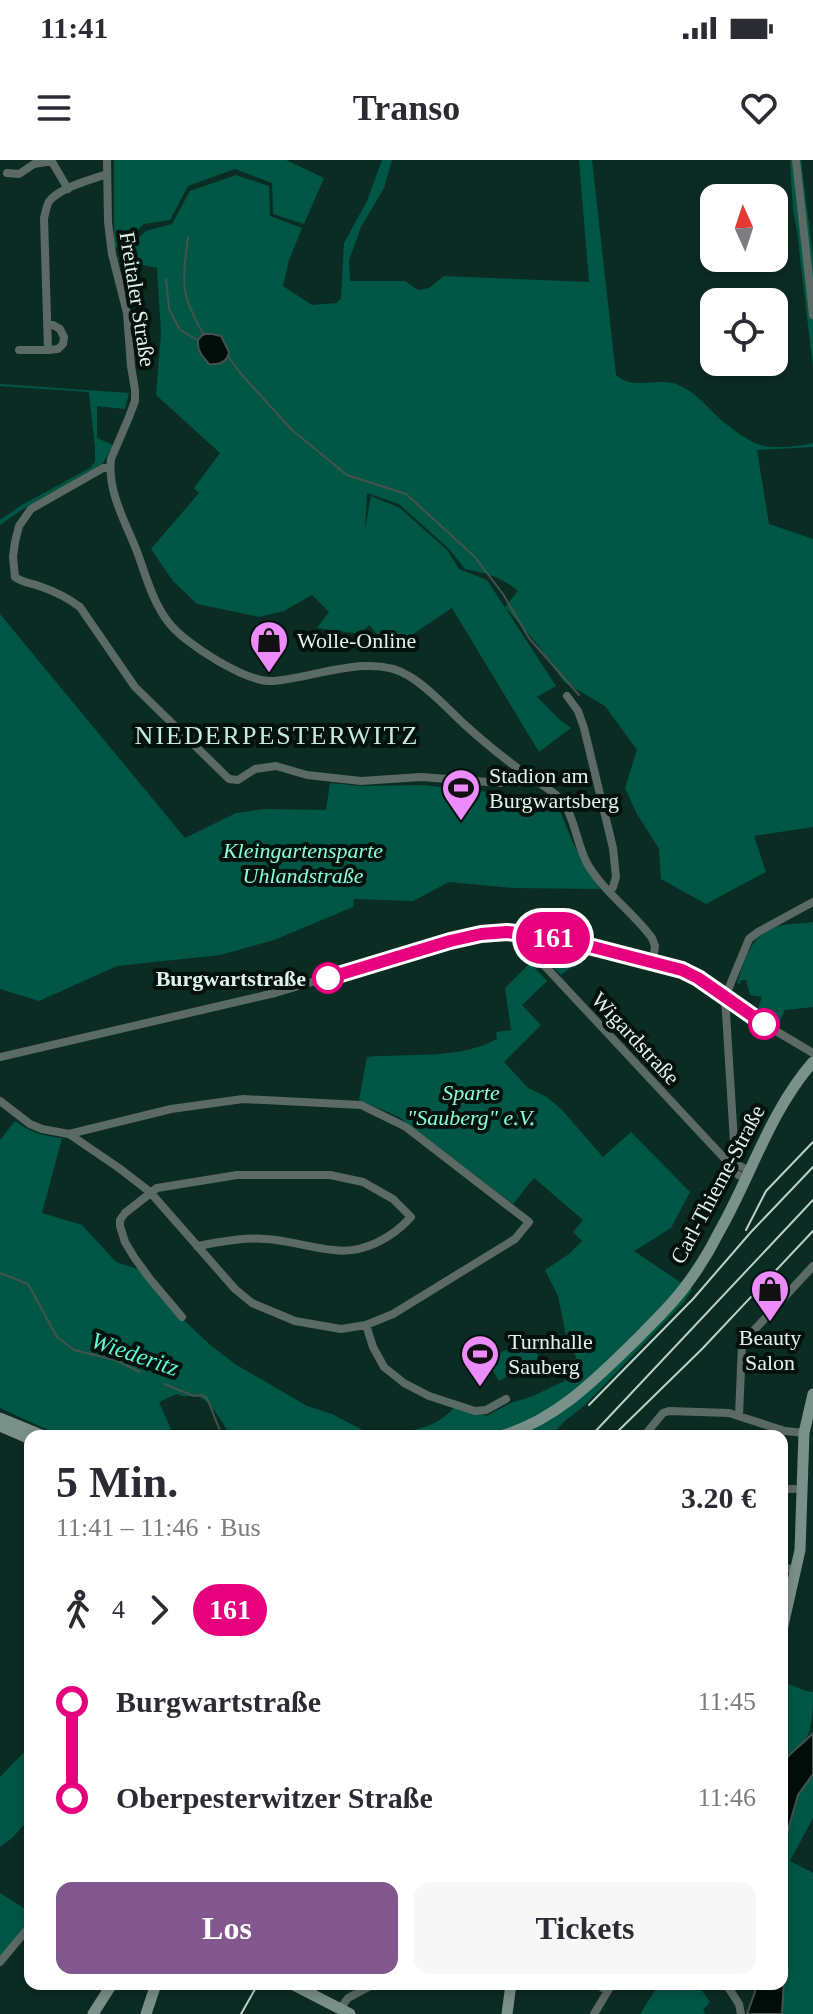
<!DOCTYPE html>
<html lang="de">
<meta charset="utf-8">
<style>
:root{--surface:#fff;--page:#f7f7f7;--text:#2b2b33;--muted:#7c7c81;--accent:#82578d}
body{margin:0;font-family:"Times New Roman",serif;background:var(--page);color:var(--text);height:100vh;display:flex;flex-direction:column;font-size:30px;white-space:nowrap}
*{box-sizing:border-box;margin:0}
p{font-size:26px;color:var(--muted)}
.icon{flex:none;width:44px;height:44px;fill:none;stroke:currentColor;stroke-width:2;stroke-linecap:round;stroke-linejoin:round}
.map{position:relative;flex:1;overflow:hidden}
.details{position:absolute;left:24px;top:1270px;width:764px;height:560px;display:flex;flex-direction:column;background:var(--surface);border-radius:16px;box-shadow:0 4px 12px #0003}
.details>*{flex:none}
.badge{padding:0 16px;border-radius:26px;font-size:28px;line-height:52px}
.needle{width:52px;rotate:357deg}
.buttons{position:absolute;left:700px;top:24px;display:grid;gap:16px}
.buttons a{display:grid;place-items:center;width:88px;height:88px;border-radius:16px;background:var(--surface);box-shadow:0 4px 12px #0003;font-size:40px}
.map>.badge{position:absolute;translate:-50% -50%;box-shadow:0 0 0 4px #fff}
.legs{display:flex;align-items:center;gap:12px;height:88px;padding:0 32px;font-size:26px}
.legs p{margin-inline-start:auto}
.head{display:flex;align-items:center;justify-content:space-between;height:136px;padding:0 32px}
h1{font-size:44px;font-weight:700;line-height:60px}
.button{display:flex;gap:16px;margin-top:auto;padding:16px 32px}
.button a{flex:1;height:92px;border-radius:16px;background:var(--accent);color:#fff;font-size:32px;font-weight:700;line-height:92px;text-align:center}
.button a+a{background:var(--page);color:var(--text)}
ul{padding:0 32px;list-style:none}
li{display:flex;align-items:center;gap:28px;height:96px;font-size:30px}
li i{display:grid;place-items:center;width:12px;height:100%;margin:0 10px;background:currentColor}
li i::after{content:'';width:20px;height:20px;margin:-10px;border:6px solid;border-radius:50%;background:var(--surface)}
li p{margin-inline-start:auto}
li:first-child i{background:linear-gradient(#0000 50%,currentColor 0)}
li:last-child i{background:linear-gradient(currentColor 50%,#0000 0)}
.status{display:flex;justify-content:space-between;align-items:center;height:56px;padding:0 40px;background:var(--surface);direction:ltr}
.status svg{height:22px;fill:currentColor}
header{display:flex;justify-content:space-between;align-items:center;height:104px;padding:0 32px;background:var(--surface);font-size:36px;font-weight:700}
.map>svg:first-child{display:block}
</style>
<div class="status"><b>11:41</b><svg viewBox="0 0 49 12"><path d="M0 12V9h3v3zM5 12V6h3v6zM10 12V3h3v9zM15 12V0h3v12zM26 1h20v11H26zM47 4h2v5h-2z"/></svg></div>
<header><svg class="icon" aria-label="menu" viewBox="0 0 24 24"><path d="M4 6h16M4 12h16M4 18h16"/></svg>Transo<svg class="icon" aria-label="heart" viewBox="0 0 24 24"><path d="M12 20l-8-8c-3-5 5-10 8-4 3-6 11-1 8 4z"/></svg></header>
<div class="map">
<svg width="813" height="1854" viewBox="0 0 813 1854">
<rect width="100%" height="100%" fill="#0b2c23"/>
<!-- green -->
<path fill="#005745" d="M114,0H286L324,18L304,64L273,54L272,23L235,9L188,26L170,60L144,64L114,90Z
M382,0H392L384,28L361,67L349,100L350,121H405L418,130L429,128L444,116L589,122L579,0H592L616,215C634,231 656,217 676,224C695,231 706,246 720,259C728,266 747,280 757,284C770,289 800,287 813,283V287L757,290L769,364L813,379V667L754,676L766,712L706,744L661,719L659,689L637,654L625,628L637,590L605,546L564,522L538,485L505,447L518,431C502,417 486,413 465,409L449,389L399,344L367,333L365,369L371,336L400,348L448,391L459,409L487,420L556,526L537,537L559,559L571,568L539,592L452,448L407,478L388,487L369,465L360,474L317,468L329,452L312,435L284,451L259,457L197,444L173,421L151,389L199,333L194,328L220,293L156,235L161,173L157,108L116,99L146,71L172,64L190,31L236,15L269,26L270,56L302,68L289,100L283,126L312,145L337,143L341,138L344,83L367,41Z
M790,0H801L813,97V208L797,71L793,50Z
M0,224L129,233L125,249L97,246V278L113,285L103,303L20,351L0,365V360L22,345L90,308L95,302V288L89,232L0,226Z
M0,454L185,678L236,653L264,649L326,650L330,623L360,626L422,625L555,639L574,685L600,729L514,728L449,722L413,741L354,739L353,747L274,780L220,795L117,806L39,841L0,829Z
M813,762V847L785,850L778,865L757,851L762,837L750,835L746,820H741L740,824L737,823C745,801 750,775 775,767C786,763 801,764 813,762Z
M552,787L576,791L571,807L561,815C555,808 544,801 546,791Z
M530,803L547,821L522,845L541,865L504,902L528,928L547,937L562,950L603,997L631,972L690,1032L671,1068L634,1091L692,1130L684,1142L585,1245L566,1260L550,1276H382C410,1271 438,1269 456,1245L486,1256L511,1243L533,1236L583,1212L566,1176L558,1136L545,1110L569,1094L582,1081L573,1072L583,1060L534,1018L513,1044L399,957L359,940L367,897C409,893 459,900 497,879L496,872L511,870L505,828Z
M15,961C30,972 43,976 62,978L42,1053L82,1065L116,1102L138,1109L174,1151L208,1183L235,1204L307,1246L332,1254L374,1276H231C225,1266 208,1237 196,1236C188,1235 185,1238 177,1234L159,1242L174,1276H61L0,1248V980Z
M528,1178L540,1199L538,1201L540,1204L525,1212L522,1208L499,1221L487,1200Z
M789,1524L806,1531L813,1532C813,1551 813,1573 801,1586C794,1592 788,1595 782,1603V1531Z
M30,1586V1658L13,1677L0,1687V1617Z
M813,1614V1658L790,1701L813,1713V1854H782C786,1789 773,1721 792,1658C794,1650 795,1641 799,1634C802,1627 808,1621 813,1614Z
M0,1733L30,1752V1761L0,1799Z
M659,1824H697L710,1842L703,1850L705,1854H640Z"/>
<!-- water -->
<path fill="#020e0a" stroke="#45524e" stroke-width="2" d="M203,174H212L221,176L229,192C227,203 218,205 209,204C202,196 197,191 198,180Z
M813,1573V1614L798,1635L786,1677L782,1716V1603C792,1591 803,1584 813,1573Z
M782,1800L784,1817L782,1854H747L755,1832V1824H782Z"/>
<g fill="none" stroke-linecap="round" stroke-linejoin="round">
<!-- stream -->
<path stroke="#45524e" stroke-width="2" d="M188,77C182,123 180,134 204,175
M166,119L169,149L180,170L198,180
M228,196L241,214L292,270L347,315L406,334L474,396L503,434L529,478L579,535
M0,1113L28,1124L57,1177L74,1190L115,1200L140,1212
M164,1224L194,1236L202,1235L207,1238L222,1276"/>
<!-- street -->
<path stroke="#5c6a65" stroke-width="8" d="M51,0L68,29
M107,0L108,62L112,94L127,153L131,206L135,230V241L129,257L111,299C107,334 128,366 139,397C147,420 154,444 169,463C185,484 247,523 273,521C314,518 372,492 409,516C429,528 447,548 464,564C485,583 507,601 530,617C541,625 556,632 564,643C576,662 577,686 588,705C605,733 633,752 652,778L655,786L653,802
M796,0L813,155
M7,13L19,14L34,4L52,1
M47,165H53L60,169L64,177L63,184L58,189L48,190
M19,190H48L44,58C46,52 46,44 51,39C65,26 90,20 107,14
M110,308H103L31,349L19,366L15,382L13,397L15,417C23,423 31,423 39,426C54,431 68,438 80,447L135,527L229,619L238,620L255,609L276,606L307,615L361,621L421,617L501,623H537
M567,536L578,551L584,568L613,688L616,717L613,727L610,731
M537,775V797L543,804L725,999L735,1013L746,1019
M0,897L275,833L450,781L481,774L499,773H526L558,778L689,813L764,864L813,893
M0,941L30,964L42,969L69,974L119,1008L150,1032L235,1129L252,1143L295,1161L341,1169L366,1165L393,1154L515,1079L529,1062L406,967L361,945L243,939L171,949L69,974
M725,999L732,991L734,982L725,837L749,779L758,772L813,742
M726,999L750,1011
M182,1157L150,1119L134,1097L125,1082L120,1066V1060L125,1053L157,1028L237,1015H330L363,1022L393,1039L411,1057C392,1078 363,1094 334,1090C311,1088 288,1080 266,1079C243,1077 220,1082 197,1086
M366,1165L373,1187L384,1207L404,1223L429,1236L475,1251L486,1250L506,1239
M739,1256L742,1184L745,1180L813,1106
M644,1276L663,1253L669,1251L729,1253L785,1271L804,1273
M782,1329H794
M782,1407L796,1410
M0,1802L30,1766
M596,1824L608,1831
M726,1824L739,1844L741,1854
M340,1849L348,1838L374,1824
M594,1854L612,1824"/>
<!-- secondary -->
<path stroke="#7a9189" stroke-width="11" d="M0,1258L44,1276
M0,1266L30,1279
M501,1276C557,1260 598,1217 638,1178C655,1160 673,1144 687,1124C699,1108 710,1090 719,1072C751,1016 770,951 813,902
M782,1470L800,1390L804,1273L813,1234
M292,1824L350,1854
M93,1854L112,1824
M146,1854L156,1824
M507,1854L511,1824"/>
<!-- rail -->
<path stroke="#bcd1ca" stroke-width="2" d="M746,1070L766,1031L813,982
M589,1245L693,1139L751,1072L813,1007
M591,1276L813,1040
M613,1276L702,1189L813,1071
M241,1854L258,1824"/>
</g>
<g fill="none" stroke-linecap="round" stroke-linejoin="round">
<!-- line-1 casing -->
<g stroke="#fff" stroke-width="18">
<path id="line-1" d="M328,818L450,781L481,774L507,772L558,778L682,810L698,818L764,864"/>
</g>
<!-- line-1 -->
<use href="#line-1" stroke="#e6007e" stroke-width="12"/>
</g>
<!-- icons -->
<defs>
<g id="shop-pin" transform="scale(2)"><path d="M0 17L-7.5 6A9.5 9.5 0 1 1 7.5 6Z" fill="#ec8cfa" stroke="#05110d"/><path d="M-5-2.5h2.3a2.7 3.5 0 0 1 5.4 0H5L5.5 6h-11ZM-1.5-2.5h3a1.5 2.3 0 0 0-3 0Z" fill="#111"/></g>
<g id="stadium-pin" transform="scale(2)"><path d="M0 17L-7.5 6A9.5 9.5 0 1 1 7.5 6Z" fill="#ec8cfa" stroke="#05110d"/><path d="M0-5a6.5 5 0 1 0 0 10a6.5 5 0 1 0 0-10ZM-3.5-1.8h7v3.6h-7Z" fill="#111"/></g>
</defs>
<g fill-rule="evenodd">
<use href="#shop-pin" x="269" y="480"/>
<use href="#stadium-pin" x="461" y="628"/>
<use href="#shop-pin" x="770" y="1129"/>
<use href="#stadium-pin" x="480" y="1194"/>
</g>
<!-- markers -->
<g fill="#fff" stroke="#e6007e" stroke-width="4">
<circle cx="328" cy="818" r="14"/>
<circle cx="764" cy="864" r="14"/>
</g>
<g text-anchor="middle" stroke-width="8" stroke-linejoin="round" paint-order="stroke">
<!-- street labels -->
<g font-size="22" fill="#e0f2eb" stroke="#05110d">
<text transform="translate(138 139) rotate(81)" y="8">Freitaler Straße</text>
<text transform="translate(636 878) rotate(47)" y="8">Wigardstraße</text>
<text transform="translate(717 1024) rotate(-62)" y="8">Carl-Thieme-Straße</text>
</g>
<!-- poi labels -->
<g font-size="22" fill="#e0f2eb" stroke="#05110d" text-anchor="start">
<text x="297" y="488">Wolle-Online</text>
<text x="489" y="623">Stadion am<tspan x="489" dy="25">Burgwartsberg</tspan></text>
<text x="770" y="1185" text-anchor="middle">Beauty<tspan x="770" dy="25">Salon</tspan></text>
<text x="508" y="1189">Turnhalle<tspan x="508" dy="25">Sauberg</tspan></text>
</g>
<!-- park labels -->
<g font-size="22" font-style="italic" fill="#89fcda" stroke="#05110d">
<text x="303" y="698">Kleingartensparte<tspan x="303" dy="25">Uhlandstraße</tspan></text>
<text x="471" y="940">Sparte<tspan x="471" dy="25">"Sauberg" e.V.</tspan></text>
</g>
<!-- stop labels -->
<g font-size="22" font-weight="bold" fill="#e0f2eb" stroke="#05110d" text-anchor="end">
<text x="306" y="826">Burgwartstraße</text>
</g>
<!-- water labels -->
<g font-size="24" font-style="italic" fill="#5dfbd2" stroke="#05110d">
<text transform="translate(135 1194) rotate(19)" y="8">Wiederitz</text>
</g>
<!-- quarter labels -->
<g font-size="26" letter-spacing="2" fill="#c6ebde" stroke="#05110d">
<text x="277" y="584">NIEDERPESTERWITZ</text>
</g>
</g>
</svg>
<div class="buttons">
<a><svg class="needle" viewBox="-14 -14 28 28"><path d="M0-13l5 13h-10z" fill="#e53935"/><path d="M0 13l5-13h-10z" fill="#7c7c81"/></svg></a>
<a><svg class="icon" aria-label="locate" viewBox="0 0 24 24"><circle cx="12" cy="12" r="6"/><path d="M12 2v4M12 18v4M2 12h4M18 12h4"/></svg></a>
</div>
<b class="badge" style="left:553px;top:778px;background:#e6007e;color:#fff">161</b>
<section class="details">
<div class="head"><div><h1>5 Min.</h1><p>11:41 – 11:46 · Bus</p></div><b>3.20 €</b></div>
<div class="legs"><svg class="icon" aria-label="walk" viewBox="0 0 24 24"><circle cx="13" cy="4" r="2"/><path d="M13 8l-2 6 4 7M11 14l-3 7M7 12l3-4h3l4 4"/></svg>4<svg class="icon" aria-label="forward" viewBox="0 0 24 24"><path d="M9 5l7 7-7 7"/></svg><b class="badge" style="background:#e6007e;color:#fff">161</b></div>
<ul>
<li><i style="color:#e6007e"></i><b>Burgwartstraße</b><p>11:45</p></li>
<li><i style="color:#e6007e"></i><b>Oberpesterwitzer Straße</b><p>11:46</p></li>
</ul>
<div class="button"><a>Los</a><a>Tickets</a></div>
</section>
</div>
